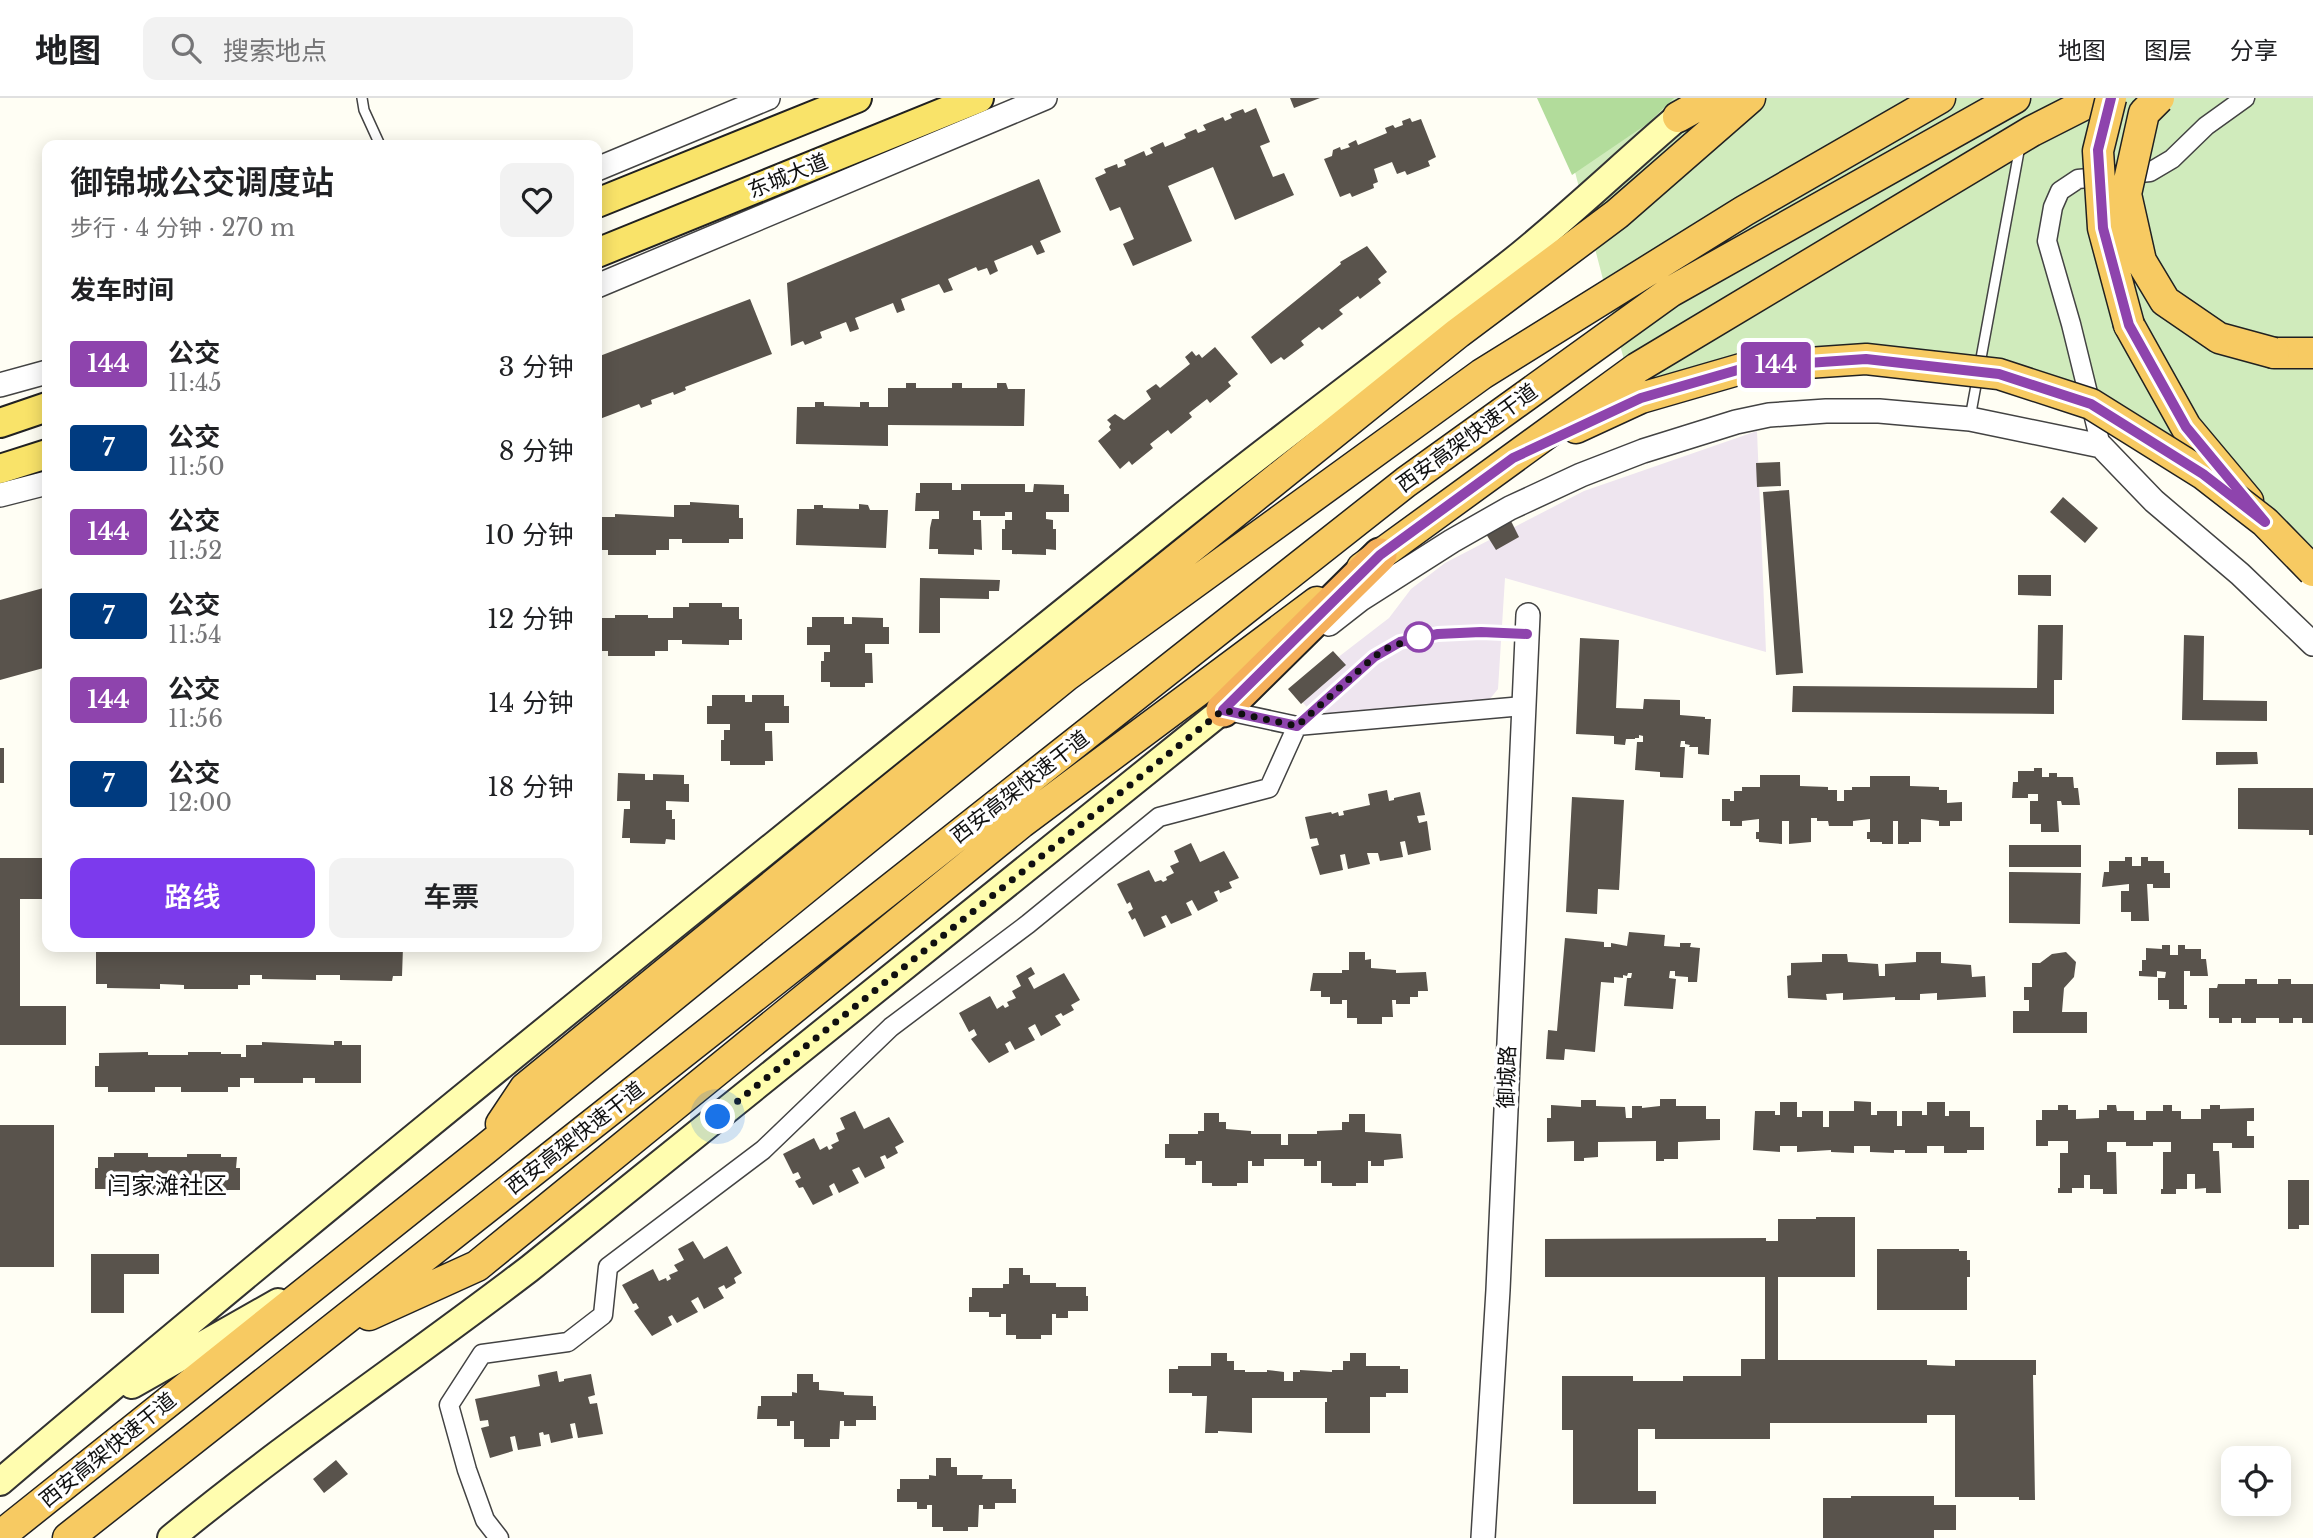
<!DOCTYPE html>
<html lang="zh">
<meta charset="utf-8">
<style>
:root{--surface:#fff;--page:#f2f2f2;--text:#202124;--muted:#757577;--line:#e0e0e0;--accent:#7c3aed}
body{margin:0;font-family:"Libre Baskerville","Noto Sans SC",serif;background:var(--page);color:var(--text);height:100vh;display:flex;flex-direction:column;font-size:26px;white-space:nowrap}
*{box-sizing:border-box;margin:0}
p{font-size:23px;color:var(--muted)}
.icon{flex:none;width:38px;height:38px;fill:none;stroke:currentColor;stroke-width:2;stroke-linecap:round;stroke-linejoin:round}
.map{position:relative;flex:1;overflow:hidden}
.sheet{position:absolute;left:42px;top:42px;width:560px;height:812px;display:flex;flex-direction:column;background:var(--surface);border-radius:14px;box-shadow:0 4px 18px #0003}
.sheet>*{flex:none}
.badge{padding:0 14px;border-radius:5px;font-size:24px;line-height:46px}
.fabs{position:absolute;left:2221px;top:1348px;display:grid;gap:14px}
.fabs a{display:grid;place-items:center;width:70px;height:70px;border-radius:14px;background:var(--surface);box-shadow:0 4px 18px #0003;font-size:35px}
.you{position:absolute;width:35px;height:35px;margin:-18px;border:5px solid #fff;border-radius:50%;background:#1a73e8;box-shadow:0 0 0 10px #1a73e833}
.map>.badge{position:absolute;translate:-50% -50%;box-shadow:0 0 0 4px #fff}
h2{padding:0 28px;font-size:26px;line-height:63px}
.round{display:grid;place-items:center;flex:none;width:74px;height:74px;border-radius:14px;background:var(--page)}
.overview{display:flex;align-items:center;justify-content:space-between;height:119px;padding:0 28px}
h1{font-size:33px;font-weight:600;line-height:52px}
.cta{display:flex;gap:14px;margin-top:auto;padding:14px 28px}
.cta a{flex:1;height:80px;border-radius:14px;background:var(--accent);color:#fff;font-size:28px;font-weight:600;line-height:80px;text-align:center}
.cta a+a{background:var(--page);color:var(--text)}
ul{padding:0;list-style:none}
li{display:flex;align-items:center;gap:21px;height:84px;padding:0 28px}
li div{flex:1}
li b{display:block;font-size:26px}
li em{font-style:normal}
li .badge{min-width:77px;font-weight:700;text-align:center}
header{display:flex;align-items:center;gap:42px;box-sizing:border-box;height:98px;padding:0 35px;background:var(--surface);border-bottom:2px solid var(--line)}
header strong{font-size:33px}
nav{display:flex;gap:38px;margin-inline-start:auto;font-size:24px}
.search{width:490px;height:63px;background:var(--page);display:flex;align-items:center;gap:18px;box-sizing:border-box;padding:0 24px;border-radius:14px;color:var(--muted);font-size:26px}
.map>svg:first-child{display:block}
</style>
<header>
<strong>地图</strong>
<div class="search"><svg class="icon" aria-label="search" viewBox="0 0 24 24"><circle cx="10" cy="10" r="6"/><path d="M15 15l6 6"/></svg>搜索地点</div>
<nav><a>地图</a><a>图层</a><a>分享</a></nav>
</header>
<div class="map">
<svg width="2313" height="1440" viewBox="0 0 2313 1440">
<rect width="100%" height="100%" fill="#fffef4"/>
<!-- industrial -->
<path fill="#eee5ef" d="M1757,333L1766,554L1505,480L1498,591L1489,602L1316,619L1293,594L1389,520L1411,491L1445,465L1584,393Z"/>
<!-- green -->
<path fill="#d0ebbc" d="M1549,0H2313V451L2304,441L2203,376L1999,276L1748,269L1630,285L1575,74Z"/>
<!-- forest -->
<path fill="#b2dc9b" d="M1537,0H1674L1647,26L1572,77Z"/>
<!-- building -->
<path fill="#59534c" d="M1290,0H1320L1294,10Z
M1256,10L1270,44L1260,48L1273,79L1284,75L1294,97L1235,122L1213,69L1168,88L1192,143L1133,168L1123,146L1134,141L1120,109L1110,113L1095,80L1106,75L1104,71L1117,66L1118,70L1126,67L1124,62L1144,53L1146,58L1153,55L1150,50L1163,44L1165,49L1186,40L1184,36L1196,31L1198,35L1206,32L1203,27L1223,19L1225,23L1232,20L1230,16L1243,11L1245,15Z
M1410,20L1412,24L1421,21L1436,59L1428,63L1430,68L1407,77L1405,73L1397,76L1392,64L1374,71L1378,84L1373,86L1374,90L1352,99L1350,95L1340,99L1324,61L1332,58L1333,52L1340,49L1341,52L1350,49L1348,46L1356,42L1358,47L1387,35L1385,30L1393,27L1395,30L1403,27L1402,23Z
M1039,81L1061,134L1040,143L1045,154L1037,157L1032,147L994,163L998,173L990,177L987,170L978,173L976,169L948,181L953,192L944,195L939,186L901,201L905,212L897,215L893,205L855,220L859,231L850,234L846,224L820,234L822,240L805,247L803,243L791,248L787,185Z
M1367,148L1387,174L1378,181L1381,185L1360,201L1358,198L1339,212L1343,216L1322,232L1319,229L1301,243L1304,247L1284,262L1281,259L1271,266L1251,239L1341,166L1340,164Z
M750,201L772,256L685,289L686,292L674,297L673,294L651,302L652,306L641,310L639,306L597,322V259Z
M1215,249L1238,276L1228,284L1231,288L1210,305L1207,301L1189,315L1192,319L1171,336L1168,332L1150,346L1153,350L1132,367L1129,363L1120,371L1098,343L1111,332L1109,329L1111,326L1107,322L1115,316L1124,322L1151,301L1146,293L1156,286L1160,290L1190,266L1185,259L1192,253L1196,258L1199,256L1202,260Z
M906,285H916V290H952V285H962V290H997V285H1006L1008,291H1025L1024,328L888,327V348L796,346L797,309H815V304H824V308L860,309V304H869V309H888V290H906Z
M1780,364L1781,388L1757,389L1756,365Z
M920,385H952V392H961V386H1025V394H1033L1034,386L1064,387V396H1069V414H1046V421L1053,422V431H1056V452L1046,451V457L1012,456V452H1002V431H1005V422H1012V414H1005V418H980V413H973V422H981L982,452L974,451V457L938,456V451H929L930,430L932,421H939V413H915L916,395H920Z
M1789,392L1803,575L1776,577L1763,394Z
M2063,399L2098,430L2085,445L2050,414Z
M690,404L739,407V420H743V441H729V445H682V441H669V452H656V457H608V452H597V430H599V419H615V416L674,419V407H690Z
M859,406L868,407L870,412H888L886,450L796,447L797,411H814V407H823V410L859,411Z
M1511,423L1519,439L1496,452L1486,436Z
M2018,477H2051V498L2018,497Z
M920,480L1000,482L999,493H989V501L940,500V535H919Z
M47,489V569L0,582V502Z
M689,505H722V509H739V521H742V542H729V547L682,546V542H668V553H655V558H608V553H597L599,520H615V517H648V520H673V509H689Z
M812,519H844V526H852V519L883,520V529H889V546H865V555H872L873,585H865V589H830V584H821V563H824V554H830V547H807V529H812Z
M2038,527H2063L2062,582H2054V616L1792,614L1793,588L2037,590Z
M2184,537L2204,538L2203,602L2267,603V623L2182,622Z
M1580,540L1619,542L1616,610L1643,611L1644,601L1680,602V617L1705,619V621H1711L1709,657L1698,656V649H1689L1690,647L1685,646V643H1681L1680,649H1685L1683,680L1660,679V674L1635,672L1637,644H1643V638L1639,637V640H1635V641H1626L1625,647L1614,646V638L1576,636Z
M1333,553L1346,567L1301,606L1288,591Z
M712,597H745V604H752V597H784V608H789V625H765V633H772L773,663H765V667H730V663H721V642H724V632H730V626H707V608H712Z
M0,650H4V685H0Z
M2216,654H2257L2258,666L2216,667Z
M2034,670H2042V679H2049V675H2057V679H2073L2074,690H2078L2080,707H2062L2061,703H2057L2059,734H2041V726H2030V703H2038V696H2028V700H2012L2013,684H2018V673H2034Z
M618,675L645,676V682H653V676L684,677V686H689V704L666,703V712H672V721H675V742L666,741L665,746L630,745V740H622L624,711H630V703H617Z
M1760,677H1800V688L1828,689V692H1837V703H1844V692H1852V689H1870V678H1910V688L1939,689V692H1947V705L1962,704V723H1950V728H1939V723L1921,721V744H1909V746H1898V723H1893V746H1882V744H1870V741H1867V734H1870V721L1853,723V728H1829L1828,723H1817V720H1811V744L1789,746V723H1782V746L1759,744V741H1756V734H1759V721L1742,723V728H1730V723H1722V701H1730V703H1734V693H1742V689H1760Z
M2238,690H2313V737H2309V732L2238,731Z
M1387,692L1389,703L1394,702V700L1420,694L1425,717L1417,718L1419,725L1427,723L1431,752L1408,757L1405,743L1400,744L1403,759L1380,763L1378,755H1367L1370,766L1348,771L1345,756L1340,757L1343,772L1320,777L1311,749L1319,747L1317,740L1310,741L1305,719L1331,714L1332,716L1338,714L1339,718L1344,717L1343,713L1370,707L1368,696Z
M1572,699L1624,702L1619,792L1598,791L1597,816L1566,814Z
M1191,745L1200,764L1224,753L1239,780L1229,784L1232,790L1220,795L1219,792L1214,794L1218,803L1198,813L1192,802L1186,805L1192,817L1171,826L1166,817L1161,819L1166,829L1144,839L1135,820L1132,822L1128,814L1133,811L1130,804L1127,806L1117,786L1149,772L1155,784L1161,782L1163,784L1167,782L1166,779L1174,775L1170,768L1179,764L1174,753Z
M2009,747H2081V769H2009Z
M2125,759H2132V768H2141V759H2148V763H2164V775H2170V790H2153V786H2147L2149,823H2131V814H2121V793H2129V786L2102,789L2104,774H2109V763H2125Z
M0,760H47V801H20V908H66V947H0Z
M2009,774L2081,775L2080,826L2009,825Z
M1629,834L1665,837L1664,848L1680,849V845H1691L1690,849L1700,850L1697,884H1688V879L1675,878V873H1670L1669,880L1676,881L1673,911L1624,908L1627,880H1631L1632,875H1628L1627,878L1623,877V880L1614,879V885L1601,884L1595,954L1565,951L1564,962L1546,961L1548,932L1557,933L1565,840L1604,844V849H1611V845L1627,848Z
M2162,847H2170V857H2178V847H2185V851H2201V861H2206L2208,878H2190V873H2184V907H2187V911H2169V902H2158V880H2165L2166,874L2157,873V879L2139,878V873H2142V862H2146V850L2162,851Z
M114,849L191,851V849H231V851H251V849H403L402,878H393L392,883L340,882V877H316V882L262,881V877H250V887H238V891H184V887L160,886V891L107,890V886H96V851H114Z
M1349,854H1365V862L1371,861V870L1396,872V875L1426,874L1428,893H1418V899H1410V906H1396V902H1392L1393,919H1382V926H1357V920H1347V902H1342V906H1330V899H1321V893H1310L1313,875H1342V872H1349Z
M1916,854H1941V865L1971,867L1972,879L1985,878L1986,899L1937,902V895L1920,896V902H1895V899L1843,902V895L1826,896L1827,902L1788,900L1787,878L1791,877V865L1822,864V856H1847L1848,864L1878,866L1879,878H1885V866L1916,864Z
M2066,854L2076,864L2074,879L2064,890L2062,914H2087V935H2013V913H2029V902H2024V889H2032V865H2040L2052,856Z
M1031,869L1035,876L1028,880L1034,891L1064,875L1080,902L1071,907L1074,912L1063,918L1061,915L1055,918L1061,927L1041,938L1035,926L1028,930L1035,942L1015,952L1010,943L1005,946L1009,954L989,965L971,941L977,937L974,931L969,934L959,915L990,898L997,911L1003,907L1005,910L1009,908L1007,904L1016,900L1012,893L1021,888L1016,878Z
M2245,881H2257V886H2278V881H2291V886H2313V925H2302V920H2293V925H2279V920H2256V925H2241V920H2232V925H2219V920H2209V890H2217L2218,886H2245Z
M334,943H342V947H361V985H315V980H303V985H254V980H240V989H228V994H181V989H155V994H108V989H95V968H99V955L148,954V957H188V954H221V956H241V959H246V947H262V944L334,947Z
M1660,1001H1676V1008H1706V1021H1720V1042L1678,1044V1061H1664V1063H1656V1043L1598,1044V1059L1584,1060V1063H1574V1043L1547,1044V1020H1551V1007L1581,1009V1002H1596V1008L1625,1009L1626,1020H1632V1008H1642V1010L1660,1008Z
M1854,1003L1871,1004V1017H1877V1013H1897V1028H1902V1013H1922V1017H1927V1004H1945V1018H1949V1013H1970V1029H1984V1052H1967V1055H1944V1048H1927V1055H1905V1052H1894V1055L1870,1054V1048H1854V1055L1831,1054V1052L1797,1054V1048H1780V1054L1753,1052L1755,1013H1775V1017H1780V1004H1797V1019H1802V1013H1823V1029H1829V1013H1854Z
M2058,1007H2068V1012H2076V1021L2099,1020V1012H2107V1007H2116L2117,1013H2134V1022H2146V1013H2163V1007H2172V1013H2181V1021H2201V1011H2210V1007H2220V1011L2254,1010V1023H2247V1038H2254V1050H2232V1045H2213V1053H2219L2221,1095H2206V1090L2195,1091V1076H2187V1091H2176V1096H2161V1091H2163V1054H2171V1044H2153V1048H2126V1044H2107V1054H2116L2117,1096H2103V1091H2090V1077H2084V1090H2072V1095H2058V1090H2060V1055H2068V1043H2048V1048H2036V1022H2042V1012H2058Z
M855,1013L864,1031L889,1019L904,1044L895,1049L898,1055L887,1061L885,1057L880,1059L885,1070L865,1080L859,1069L852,1072L859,1085L839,1095L834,1085L829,1088L833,1097L813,1107L803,1089L799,1090L795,1083L801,1080L798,1074L793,1076L783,1056L814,1040L820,1052L827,1048L829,1052L833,1050L831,1047L839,1043L836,1035L845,1031L840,1020Z
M1204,1015H1219V1024H1226V1031L1251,1033V1036H1281V1047H1288V1036H1317V1033L1342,1032V1024H1349V1016H1365V1034L1401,1036L1403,1060L1384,1062V1068H1371V1063H1368V1085H1356V1088H1332V1085H1321V1063H1317V1068H1304V1061H1264V1068H1252V1063H1248V1085H1237V1088H1212V1085H1202V1063H1196V1067H1185V1060H1165V1046H1169V1036H1198V1033H1204Z
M0,1027H54V1169H0Z
M114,1055H148V1059H187V1056H221V1059H237L236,1070H240V1092H228V1096H180V1091H154V1096H107V1091H95V1070H98V1059H114Z
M2288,1082H2309V1127H2299V1131H2288Z
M1816,1119H1855V1179H1778V1262H1927V1267L1955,1268V1262H2036V1277H2033L2035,1402H2019V1399H1955V1317H1927V1325H1770V1341H1655V1331H1638V1393H1656V1406H1573V1332H1562V1278H1633V1283H1683V1278H1741V1261H1765V1179H1545V1141L1766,1140V1143H1778V1121H1816Z
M693,1143L704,1161L727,1148L742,1175L734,1180L736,1185L726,1191L724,1187L718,1190L724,1200L704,1211L698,1199L691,1203L698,1214L677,1225L672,1217L668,1219L672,1227L652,1238L634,1213L639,1210L636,1205L633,1206L622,1187L653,1171L659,1183L666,1180L667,1183L671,1181L669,1177L678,1173L674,1167L684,1162L678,1151Z
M1877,1151H1959V1153H1967V1162H1970V1179H1967V1212H1877Z
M91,1156H159V1176H124V1215H91Z
M1009,1170H1023V1177H1030V1185H1056V1189H1086V1198H1088V1213H1068V1220H1056V1216H1052V1237H1041V1241H1016V1237H1006V1216H1001V1219H989V1214H969V1199H972V1190H1003V1186H1009Z
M1211,1255H1227V1263H1234V1272H1245V1274H1267V1272L1284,1274V1283H1293V1274H1300V1272L1332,1274V1272H1343V1263H1350V1255H1366V1268H1400V1271H1408V1295H1386V1299H1370V1335H1325V1304H1327V1300H1252V1335L1218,1333V1335H1205L1207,1298H1192V1295H1169V1271H1178V1268H1211Z
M557,1273L559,1284L564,1283V1281L591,1276L595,1297L588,1299L590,1306L597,1305L603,1336L578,1340L575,1325L570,1326L573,1340L551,1345L549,1336L544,1337L543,1334L539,1335L541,1348L518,1352L515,1338L510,1339L513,1353L490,1360L481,1330L489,1328L488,1322L480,1323L475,1301L540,1288L538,1277Z
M797,1276H813V1284H819V1292L844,1294V1297L873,1298V1308H876V1322H856V1328H844V1323H840L839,1341H830V1349H804V1341H794V1323H790V1328H777V1321H757L758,1308H761V1298H792V1294L797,1295Z
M936,1360H951V1369H957V1377H983L982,1381H1012V1391H1016V1405H995V1411H983V1407H979L978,1429H968V1433H943V1429H932V1407H927V1411H917V1404H897V1391H900V1381H929V1377L936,1378Z
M336,1362L348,1376L324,1395L313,1381Z
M1851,1398H1934V1407H1956V1432H1934V1440H1823V1400H1851Z"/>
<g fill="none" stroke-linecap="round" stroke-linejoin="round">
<!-- service casing -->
<g stroke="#434343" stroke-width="12">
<path id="service" d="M362,0L364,12L380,47
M1970,320L2020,48
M1300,625L1374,559L1400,544L1439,536L1481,534L1525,536"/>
</g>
<!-- minor casing -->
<g stroke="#434343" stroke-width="21">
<path id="minor" d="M2101,348L2071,226L2047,143L2053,109L2060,93L2078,81L2150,74L2172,61L2206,28L2245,0
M1223,612L1297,628L1523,608
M499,1440L485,1422L467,1372L449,1307L482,1256L568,1244L603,1217L608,1169L763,1052L891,929L1028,826L1159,719L1269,690L1297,628"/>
</g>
<!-- tertiary casing -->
<g stroke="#434343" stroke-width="26">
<path id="tertiary" d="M597,71L768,0
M597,188L1045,0
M0,287L47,274
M0,397L47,385
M1329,526L1361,501L1452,443L1510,410L1581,377L1643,353L1736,324L1769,317L1826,313H1879L1970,321L2101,348L2154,403L2240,476L2313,546
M1483,1440L1498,1192L1528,517"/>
</g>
<!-- secondary casing -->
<g stroke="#323232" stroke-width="30">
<path id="secondary" d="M132,1287L278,1204
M0,1384C384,1058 778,744 1170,428C1283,337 1400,252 1514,162C1570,117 1623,66 1678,19
M171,1440C286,1345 410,1262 529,1171L1223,612"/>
</g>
<!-- primary casing -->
<g stroke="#212121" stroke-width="32">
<path id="primary" d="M597,105L857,0
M597,155L979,0
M0,325L47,309
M0,371L47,356"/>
</g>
<!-- trunk casing -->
<g stroke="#212121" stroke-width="33">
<path id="trunk" d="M1678,19L1712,0
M2129,227L2186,329L2248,403
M2274,255H2313
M1576,330L1641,300L1748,269
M1362,470L1637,270L2032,33L2097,0
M501,1026L525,990L860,716L1458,235L1617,116L1750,0
M369,1217L477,1168L1021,725L1317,504
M0,1438L484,1052L1066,578L1482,276L1744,113L1940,0
M68,1440L1406,384L1670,194L2015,0"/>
</g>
<!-- motorway casing -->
<g stroke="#212121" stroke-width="37">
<path id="motorway" d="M1223,612L1380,457"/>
</g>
<!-- service -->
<use href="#service" stroke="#fff" stroke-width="9"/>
<!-- minor -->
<use href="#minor" stroke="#fff" stroke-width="18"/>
<!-- tertiary -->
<use href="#tertiary" stroke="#fff" stroke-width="23"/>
<!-- secondary -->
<use href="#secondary" stroke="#fffdaf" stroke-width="26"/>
<!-- primary -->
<use href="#primary" stroke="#f9e369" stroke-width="28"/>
<!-- trunk -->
<use href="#trunk" stroke="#f7ca62" stroke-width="30"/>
<!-- motorway -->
<use href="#motorway" stroke="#f5b05b" stroke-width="33"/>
<!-- trunk-bridge casing -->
<g stroke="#212121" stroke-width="33" stroke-linecap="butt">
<path id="trunk-bridge" d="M2111,0L2098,53L2103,130L2129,227
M2159,0L2144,15L2126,96L2141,163L2165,203L2219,240L2274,255
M1748,269L1866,261L1999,276L2091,306L2203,376L2265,424L2313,473"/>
</g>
<!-- trunk-bridge -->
<use href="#trunk-bridge" stroke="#f7ca62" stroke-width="30"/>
</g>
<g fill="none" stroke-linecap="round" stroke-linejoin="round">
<!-- line casing -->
<g stroke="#fff" stroke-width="16">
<path id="line" d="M1527,536L1481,534L1438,536L1400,544L1374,559L1297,628L1223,612L1380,457L1513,360L1641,300L1748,269L1866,261L1999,276L2091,306L2203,376L2265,424L2186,329L2129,227L2103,130L2098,52L2111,0"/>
</g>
<!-- line -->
<use href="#line" stroke="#8e44ad" stroke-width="10"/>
<!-- walk -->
<path stroke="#101010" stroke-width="7" stroke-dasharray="0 12.6" d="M718,1019L1223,612L1297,628L1374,559L1385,551L1419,539"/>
</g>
<!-- markers -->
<circle fill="#fff" stroke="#8e44ad" stroke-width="3.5" cx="1419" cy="539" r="14"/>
<g text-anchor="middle" stroke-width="7" stroke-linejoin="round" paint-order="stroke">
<!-- street labels -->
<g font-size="21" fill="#101010" stroke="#fff">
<text transform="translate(788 78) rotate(-22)" y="7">东城大道</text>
<text transform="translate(1467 340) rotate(-36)" y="7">西安高架快速干道</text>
<text transform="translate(1020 689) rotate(-38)" y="7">西安高架快速干道</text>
<text transform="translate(1507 979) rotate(-88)" y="7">御城路</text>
<text transform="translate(575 1040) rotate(-38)" y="7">西安高架快速干道</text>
<text transform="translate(108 1352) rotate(-39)" y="7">西安高架快速干道</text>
</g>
<!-- quarter labels -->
<g font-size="24" fill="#101010" stroke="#fff">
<text x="167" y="1096">闫家滩社区</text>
</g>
</g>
</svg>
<div class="fabs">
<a><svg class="icon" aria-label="locate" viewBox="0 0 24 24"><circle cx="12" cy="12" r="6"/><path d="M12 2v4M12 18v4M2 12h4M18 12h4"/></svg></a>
</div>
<div class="you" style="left:718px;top:1019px"></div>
<b class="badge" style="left:1776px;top:267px;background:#8e44ad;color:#fff">144</b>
<section class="sheet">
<div class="overview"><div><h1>御锦城公交调度站</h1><p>步行 · 4 分钟 · 270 m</p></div><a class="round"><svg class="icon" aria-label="heart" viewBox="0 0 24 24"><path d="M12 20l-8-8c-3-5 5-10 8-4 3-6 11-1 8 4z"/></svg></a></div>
<h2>发车时间</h2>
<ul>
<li><span class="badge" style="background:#8e44ad;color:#fff">144</span><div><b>公交</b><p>11:45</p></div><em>3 分钟</em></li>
<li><span class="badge" style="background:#003b80;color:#fff">7</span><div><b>公交</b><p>11:50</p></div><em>8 分钟</em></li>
<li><span class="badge" style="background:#8e44ad;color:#fff">144</span><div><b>公交</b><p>11:52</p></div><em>10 分钟</em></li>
<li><span class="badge" style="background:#003b80;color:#fff">7</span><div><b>公交</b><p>11:54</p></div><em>12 分钟</em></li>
<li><span class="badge" style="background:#8e44ad;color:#fff">144</span><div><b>公交</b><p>11:56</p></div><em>14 分钟</em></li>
<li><span class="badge" style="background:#003b80;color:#fff">7</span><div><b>公交</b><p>12:00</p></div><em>18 分钟</em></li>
</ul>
<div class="cta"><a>路线</a><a>车票</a></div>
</section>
</div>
